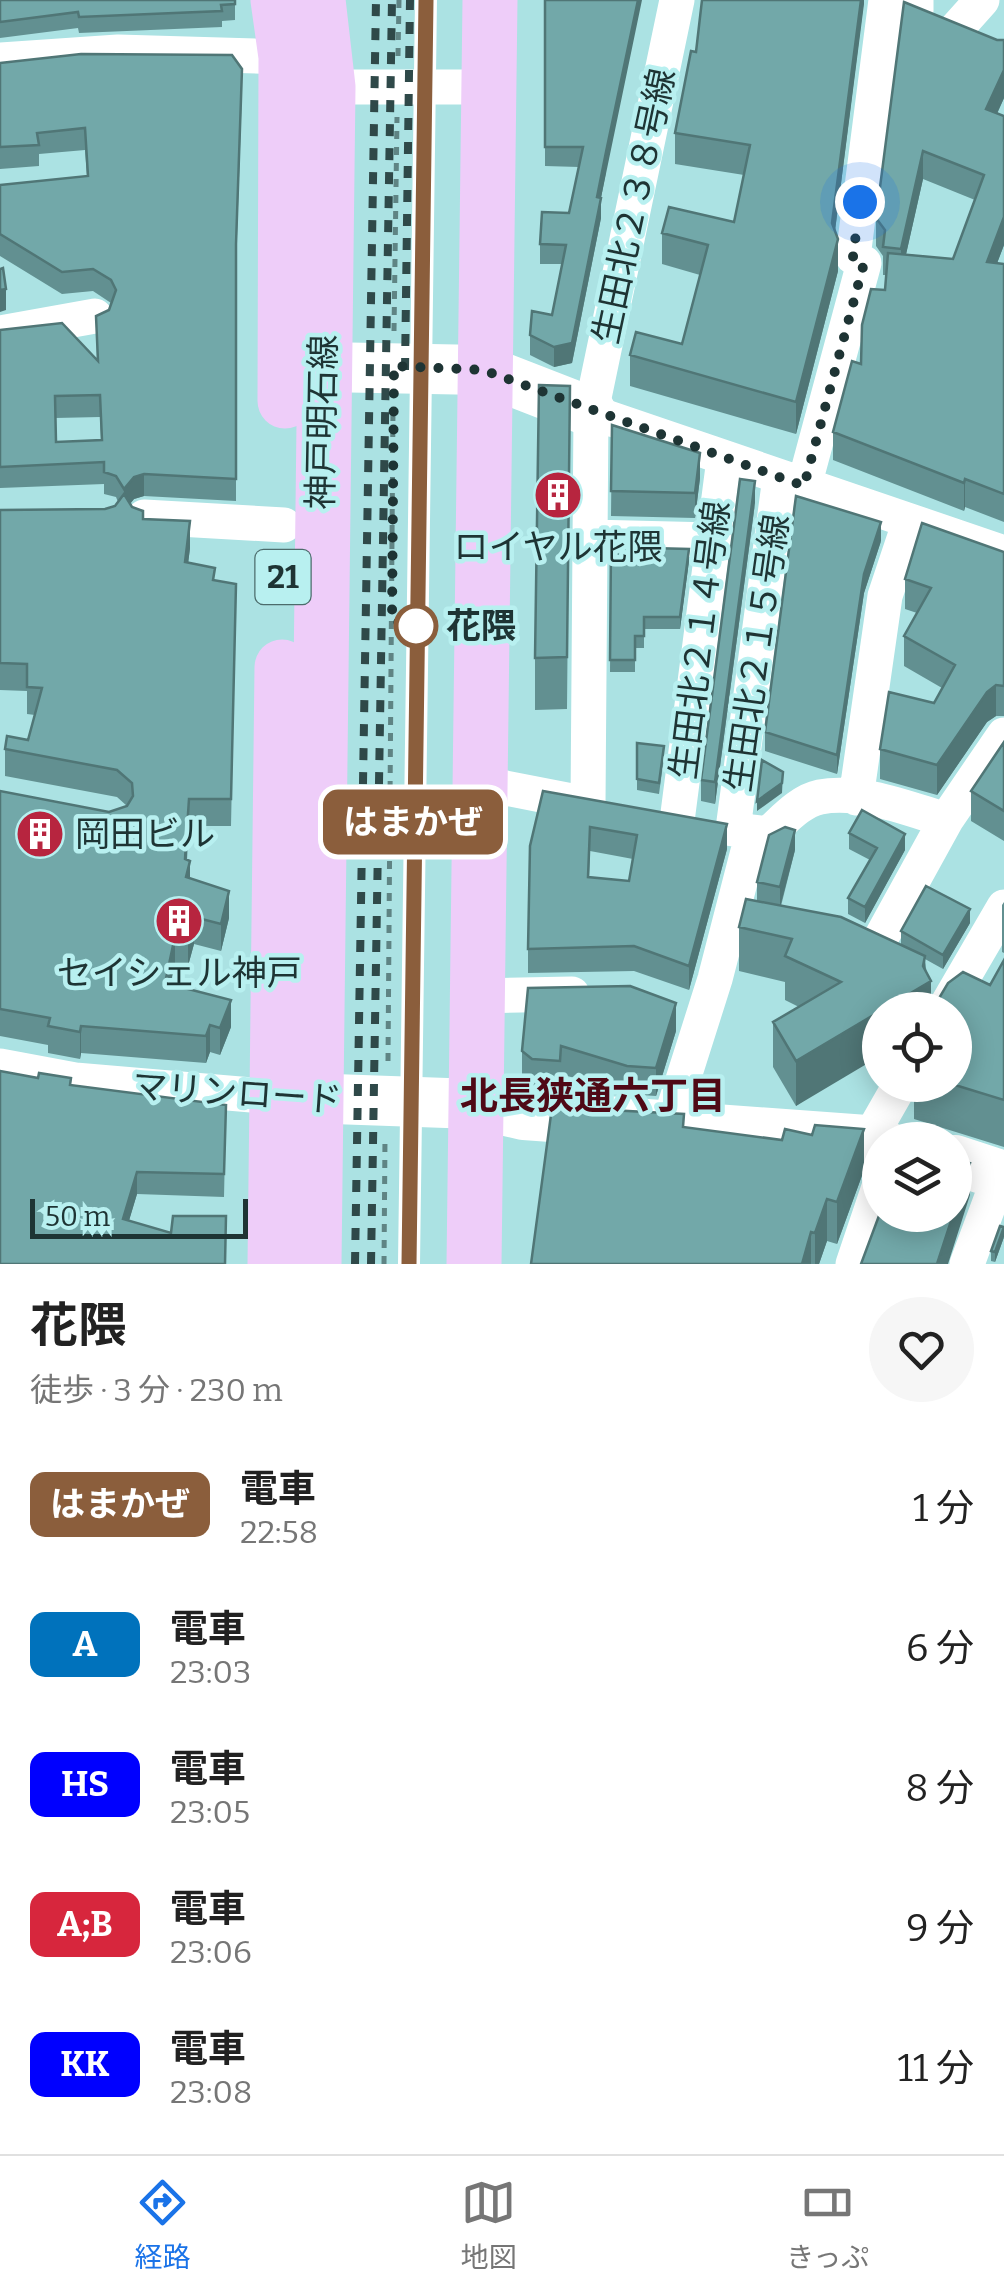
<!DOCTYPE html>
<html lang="ja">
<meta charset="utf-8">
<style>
:root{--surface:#fff;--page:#f6f6f6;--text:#222;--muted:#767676;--line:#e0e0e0;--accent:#1a73e8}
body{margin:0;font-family:Bitter,"Noto Sans JP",serif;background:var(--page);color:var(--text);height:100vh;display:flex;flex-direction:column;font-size:38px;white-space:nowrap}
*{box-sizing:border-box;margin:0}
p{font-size:32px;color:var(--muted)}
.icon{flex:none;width:55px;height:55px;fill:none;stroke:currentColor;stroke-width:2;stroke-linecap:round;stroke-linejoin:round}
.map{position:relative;height:1264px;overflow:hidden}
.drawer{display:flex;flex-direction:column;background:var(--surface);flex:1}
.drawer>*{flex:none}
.badge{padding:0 20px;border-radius:15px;font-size:35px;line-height:65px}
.buttons{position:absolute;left:862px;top:992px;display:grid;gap:20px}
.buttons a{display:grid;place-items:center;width:110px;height:110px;border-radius:50%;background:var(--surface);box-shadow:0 5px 25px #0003;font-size:50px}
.scale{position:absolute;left:30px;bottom:25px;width:218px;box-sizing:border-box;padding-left:10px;border:5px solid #1e3434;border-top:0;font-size:28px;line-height:35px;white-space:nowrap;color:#1e3434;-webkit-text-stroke:8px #b8f0f0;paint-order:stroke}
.you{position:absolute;width:50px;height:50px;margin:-25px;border:8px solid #fff;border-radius:50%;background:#1a73e8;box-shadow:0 0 0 15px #1a73e833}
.map>.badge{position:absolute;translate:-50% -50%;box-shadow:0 0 0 5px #fff}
.round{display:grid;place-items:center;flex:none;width:105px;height:105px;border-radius:52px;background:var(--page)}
.head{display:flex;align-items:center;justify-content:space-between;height:170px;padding:0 30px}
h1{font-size:48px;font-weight:700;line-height:75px}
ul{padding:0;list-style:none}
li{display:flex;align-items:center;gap:30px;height:140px;padding:0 30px}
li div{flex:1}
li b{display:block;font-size:38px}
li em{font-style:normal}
li .badge{min-width:110px;font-weight:700;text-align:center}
.tab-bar{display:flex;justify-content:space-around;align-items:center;height:140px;border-top:2px solid var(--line);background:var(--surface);font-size:28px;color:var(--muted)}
.tab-bar a{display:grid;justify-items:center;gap:5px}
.tab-bar .current{color:var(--accent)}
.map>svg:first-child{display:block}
</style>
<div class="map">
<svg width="1004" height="1264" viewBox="0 0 1004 1264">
<rect width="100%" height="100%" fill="#abe2e3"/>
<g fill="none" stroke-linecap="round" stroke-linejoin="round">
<!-- path -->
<path stroke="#5f8484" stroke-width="5" stroke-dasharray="8 8" stroke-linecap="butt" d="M398,56L399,0
M394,331L397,117
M388,1061L393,407
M384,1264L385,1137"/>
<!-- street -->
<path stroke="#fff" stroke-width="35" d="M916,0V11
M957,28L982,0
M0,60L118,52L286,57L328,87H490
M0,333L95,316
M591,412L1004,553
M804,486L864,263L853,257L886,0
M144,517L284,525
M590,537L713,540
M480,783L587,804
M856,798L885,596L910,521
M588,804L591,412L677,0
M677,821L724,459
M733,829L780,477
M841,940L876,947L946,820L1004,735
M478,996L572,994
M944,1010L1004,907
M0,1066L75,1080L275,1097
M668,1127L715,979L753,832L768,834C783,821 800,801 820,797C860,789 909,809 946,820
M868,1141L900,1085
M853,1264L880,1184
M967,1264L1000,1175"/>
<!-- secondary -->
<path stroke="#fff" stroke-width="50" d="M323,367L483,370L591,412
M277,1097L475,1104L524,1115L880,1141
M955,1160L1004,1176"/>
<!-- primary -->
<path stroke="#eecdf9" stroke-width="55" d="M278,0L286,57L285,401
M275,1264L282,667
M314,1264L328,87L318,0
M474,1264L490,0"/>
<!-- rail -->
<path stroke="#2f4949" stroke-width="8" stroke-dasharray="12 12" stroke-linecap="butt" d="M405,370L410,0
M355,1264L376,0
M371,1264L392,0
M409,1264L426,0"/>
</g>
<!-- wall -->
<path fill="#629091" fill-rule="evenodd" d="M0,0H235V20L222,21V27L79,33L78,28L0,38Z
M545,0L606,172L601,198V218L572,363L554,367L530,355V335L552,315L562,264H540V244L569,213L579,167L545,166Z
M864,0L835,231L838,271L796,434L630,386V355L682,344L700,275L662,264V233L734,222L744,175L675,164V133Z
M997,40H1004V98L997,114L1004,116V245L997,263L1004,264V522L965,507L964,511L833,460V432L861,364L885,290L886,275H883V256L876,246V218ZM923,179L975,200L953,259L906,254Z
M0,63L242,90L236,266V501L144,496L134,499L130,504L143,519L190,548L188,563L215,581L236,584L231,826H189L187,860L190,879L229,918L221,951L194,944L188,966L175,963L170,984L231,1027L220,1055L210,1052L206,1063L81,1053L80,1059L48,1053V1045L0,1036V791L109,812L127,806L117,797L5,776V749L28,740L35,715L27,714V691L0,690V510L105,509L115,506L118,502L116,497L104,494V484L0,488V330L97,359L96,316L109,310L111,303L93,291L62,294L0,256V185L87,176L85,150L39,154V166L0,169ZM100,417L101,440L56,442L55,418Z
M570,386L567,709L535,710V658Z
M612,425L700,478L695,518L611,516Z
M755,503L715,804L701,801V780Z
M881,541L864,593L837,774L765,751V732Z
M611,547L689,561L680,629H644V648H635V672H610Z
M1004,552V716H996L987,722L937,795L880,779V749L934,703L942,688L904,666V636L917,613L905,609V579Z
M1004,742V841L971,821V791Z
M637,743L664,757L659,794L637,790Z
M543,791L727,849L689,990L634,971L528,973V949ZM590,851L633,859L629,881L589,877Z
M849,833L905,850L865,923L848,914V898L870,860L849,849Z
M795,850L781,906L901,945V931L970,923L943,969L925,959L931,1010L796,1106L773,1067V1022L799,1007L785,1000V982L739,971V927L757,901V882Z
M1004,902V953L1002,952V905Z
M1004,960V1147L914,1119V1085H955L990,985Z
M676,1031L656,1096L627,1094L561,1074L560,1089L532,1087L522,1079V1051Z
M71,1085L226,1105L224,1197L137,1194L129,1220L226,1264H0Z
M684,1127L864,1170L837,1244L827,1241L819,1264H531Z
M1004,1237L995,1262L991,1261V1251Z"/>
<!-- shaded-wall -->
<path fill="#507676" d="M638,0H642L597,217V197Z
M861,0H864V4L832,254V223Z
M1004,70V98L986,137V109Z
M923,151V179L901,277V249Z
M601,198V218L572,363L554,367V347Z
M1004,217V245L987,290V262Z
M838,239V271L796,434V402Z
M6,289V310L0,312V290Z
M700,453V478L695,518V493Z
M144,474V496L134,499L124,511V489L134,477Z
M965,479V507L964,511V483Z
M755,481V503L715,804V782Z
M190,521V548L185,589V562Z
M881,522V541L864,593L837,774V755L864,574Z
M689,549V561L680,629V617Z
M996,685V716L987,722L937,795V765L987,692Z
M783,772L782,793L757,811V801Z
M189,799L186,877L190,861V888L186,904L185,859Z
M727,824V849L689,990V966Z
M795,830V850L780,907V887Z
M905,834V850L865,923V907Z
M229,891V918L221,951V924Z
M970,909V923L943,969V955Z
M194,917V944L188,966V940Z
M175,936V963L165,1010V983Z
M925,956V984L931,981V1010H882L923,966Z
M231,1000V1027L220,1055V1028Z
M676,1003V1031L656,1096V1068Z
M880,1011V1056L796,1106V1061Z
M210,1025V1052L206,1063V1036Z
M81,1026V1053L80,1059V1032Z
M864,1129V1170L837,1244V1202Z
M970,1163V1195L948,1264H937L953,1215H955V1209Z
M137,1172V1194L123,1241V1219Z
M827,1199V1241L819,1264H815V1233Z
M1004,1227V1237L995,1262V1252Z
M811,1232V1264H802Z"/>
<!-- building -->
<path fill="#72a8a9" stroke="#507676" stroke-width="2.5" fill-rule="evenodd" d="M0,0H235V4L221,5L222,11L79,17L78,12L0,22Z
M545,0H638L606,152L597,197L601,198L572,343L554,347L530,335L532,311L552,315L566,245L540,244L542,212L569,213L583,147H545Z
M702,0H861L832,223L838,239L796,402L630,355L636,332L682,344L708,245L662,233L669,207L734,222L750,145L675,133L691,51L696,52Z
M904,2L997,40H1004V70L986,109L1004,116V217L987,262L1004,264V494L965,479L964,483L833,432L852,361L861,364L862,325L871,289L885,290L888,253L953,259L984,175L923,151L901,249L883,247L885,230L876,218Z
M81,54L232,55L242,69L236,244V479L144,474L134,477L124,489L116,476L104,472V462L0,467V330L62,323L98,361L96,316L109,310L116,290L111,280L93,269L62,272L0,234V185L88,176L85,128L37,133L39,145L0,147V63ZM100,395L102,440L56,442L55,396Z
M3,268L6,289L0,290V269Z
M539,385L570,386L567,657L535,658Z
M612,425L700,453L695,493L611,491Z
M740,479L755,481L715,782L701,780Z
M124,494L132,507L143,511V519L190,521L185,562L215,568L213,580L236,584L231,799H189L185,859L190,861L186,877L229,891L221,924L194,917L188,940L175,936L165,983L231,1000L220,1028L210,1025L206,1036L81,1026L80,1032L48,1026L50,1018L0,1009V791L109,812L127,806L133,796L132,783L117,770L5,749L7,736L28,740L42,688L27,687V664L0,663V510L105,509L115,506Z
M796,496L881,522L864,574L837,755L765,732Z
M922,523L1004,552V686L996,685L987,692L937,765L880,749L889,692L934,703L955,665L904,636L931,588L905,579Z
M611,547L689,549L680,617H644V636H635V660H610Z
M1004,742V811L971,791Z
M637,743L664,746L659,783L637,779Z
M762,760L783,772L782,783L757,801Z
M543,791L727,824L689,966L634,946L528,949L530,846ZM590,827L637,835L629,881L588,877Z
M862,810L905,834L865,907L848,898L877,848L849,833Z
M785,827L795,830L780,887L757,882L769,835Z
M926,886L970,909L943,955L901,931Z
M746,899L841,917L925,956L923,966L931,981L796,1061L773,1022L841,982L785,956L792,939L739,927Z
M1004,960V1100L955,1085V1010H932L948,983L963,972L990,985Z
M630,986L676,1003L656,1068L627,1066L561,1046L560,1061L532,1059L522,1051L528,988Z
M0,1071L38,1078L39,1073L71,1078L70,1085L226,1105L224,1174L137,1172L123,1219L171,1233L173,1216H226L225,1264H0Z
M552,1107L684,1114L683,1127L782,1140L785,1129L812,1135L815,1125L864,1129L837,1202L827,1199L815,1233L811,1232L802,1264H531Z
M955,1159L970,1163L955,1209Z
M880,1213V1215H953L937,1264H861Z
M1000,1226L1004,1227L995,1252L991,1251Z"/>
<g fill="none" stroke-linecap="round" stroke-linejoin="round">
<!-- line casing -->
<g stroke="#fff" stroke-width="22">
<path id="line" d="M409,1264L426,0"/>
</g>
<!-- line -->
<use href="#line" stroke="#8b5e3c" stroke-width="15"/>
<!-- walk -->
<path stroke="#1e3434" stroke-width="10" stroke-dasharray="0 18" d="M416,626L392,621L394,366L483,370L804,486L864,263L853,257L860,202"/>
</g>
<!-- icons -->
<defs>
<g id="building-disc" transform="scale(2.5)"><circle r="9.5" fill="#b7253f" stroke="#b8f0f0"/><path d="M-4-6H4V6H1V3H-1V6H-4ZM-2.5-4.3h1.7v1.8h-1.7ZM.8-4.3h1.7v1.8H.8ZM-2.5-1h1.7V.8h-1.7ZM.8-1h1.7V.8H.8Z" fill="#fff"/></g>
</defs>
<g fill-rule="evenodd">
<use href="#building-disc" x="558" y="495"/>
<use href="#building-disc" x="40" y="834"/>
<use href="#building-disc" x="179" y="921"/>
</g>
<!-- markers -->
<circle fill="#fff" stroke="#8b5e3c" stroke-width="5" cx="416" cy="626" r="20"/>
<g text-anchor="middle" stroke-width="9" stroke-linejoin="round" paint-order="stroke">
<!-- shield labels -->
<rect fill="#b8f0f0" stroke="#4c6c6c" stroke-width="2.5" x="255.5" y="550" width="55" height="54" rx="8"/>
<g font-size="32" font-weight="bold" fill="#1e3434">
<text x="283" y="588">21</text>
</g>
<!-- street labels -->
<g font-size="35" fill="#1e3434" stroke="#b8f0f0">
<text transform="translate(634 206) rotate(-78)" y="12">生田北２３８号線</text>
<text transform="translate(322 422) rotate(-89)" y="12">神戸明石線</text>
<text transform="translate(700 640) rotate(-83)" y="12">生田北２１４号線</text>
<text transform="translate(757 653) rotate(-82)" y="12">生田北２１５号線</text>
<text transform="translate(237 1093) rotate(4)" y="12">マリンロード</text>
</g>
<!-- poi labels -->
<g font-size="35" fill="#1e3434" stroke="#b8f0f0">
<text x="558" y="559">ロイヤル花隈</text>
<text x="75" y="846" text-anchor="start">岡田ビル</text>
<text x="179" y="985">セイシェル神戸</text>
</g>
<!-- stop labels -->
<g font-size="35" font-weight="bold" fill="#1e3434" stroke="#b8f0f0" text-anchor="start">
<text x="446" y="638">花隈</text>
</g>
<!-- neighbourhood labels -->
<g font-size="38" font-weight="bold" fill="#4f0916" stroke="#b8f0f0">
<text x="593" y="1109">北長狭通六丁目</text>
</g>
</g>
</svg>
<div class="buttons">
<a><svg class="icon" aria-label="locate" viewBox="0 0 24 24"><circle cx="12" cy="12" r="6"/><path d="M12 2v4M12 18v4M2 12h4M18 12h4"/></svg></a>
<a><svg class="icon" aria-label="layers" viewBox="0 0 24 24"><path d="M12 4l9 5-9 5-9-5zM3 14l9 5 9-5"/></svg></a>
</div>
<div class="scale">50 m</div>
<div class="you" style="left:860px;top:202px"></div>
<b class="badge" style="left:413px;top:822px;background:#8b5e3c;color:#fff">はまかぜ</b>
</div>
<section class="drawer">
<div class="head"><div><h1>花隈</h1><p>徒歩 · 3 分 · 230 m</p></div><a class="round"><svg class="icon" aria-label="heart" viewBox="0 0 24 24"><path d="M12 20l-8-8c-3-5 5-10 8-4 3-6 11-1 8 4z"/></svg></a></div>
<ul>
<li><span class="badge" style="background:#8b5e3c;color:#fff">はまかぜ</span><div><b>電車</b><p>22:58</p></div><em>1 分</em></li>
<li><span class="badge" style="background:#0072bc;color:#fff">A</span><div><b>電車</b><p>23:03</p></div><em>6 分</em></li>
<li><span class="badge" style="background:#00f;color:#fff">HS</span><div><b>電車</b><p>23:05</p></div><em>8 分</em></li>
<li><span class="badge" style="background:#d7263d;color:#fff">A;B</span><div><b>電車</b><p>23:06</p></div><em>9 分</em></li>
<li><span class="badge" style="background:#00f;color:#fff">KK</span><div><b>電車</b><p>23:08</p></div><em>11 分</em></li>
</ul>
</section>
<nav class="tab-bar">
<a class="current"><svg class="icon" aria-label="directions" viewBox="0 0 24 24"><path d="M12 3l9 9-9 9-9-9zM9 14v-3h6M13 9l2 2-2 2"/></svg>経路</a>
<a><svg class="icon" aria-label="map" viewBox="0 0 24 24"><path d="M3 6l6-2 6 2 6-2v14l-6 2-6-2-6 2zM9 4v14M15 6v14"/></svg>地図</a>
<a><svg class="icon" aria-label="tickets" viewBox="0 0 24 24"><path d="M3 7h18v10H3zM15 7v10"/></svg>きっぷ</a>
</nav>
